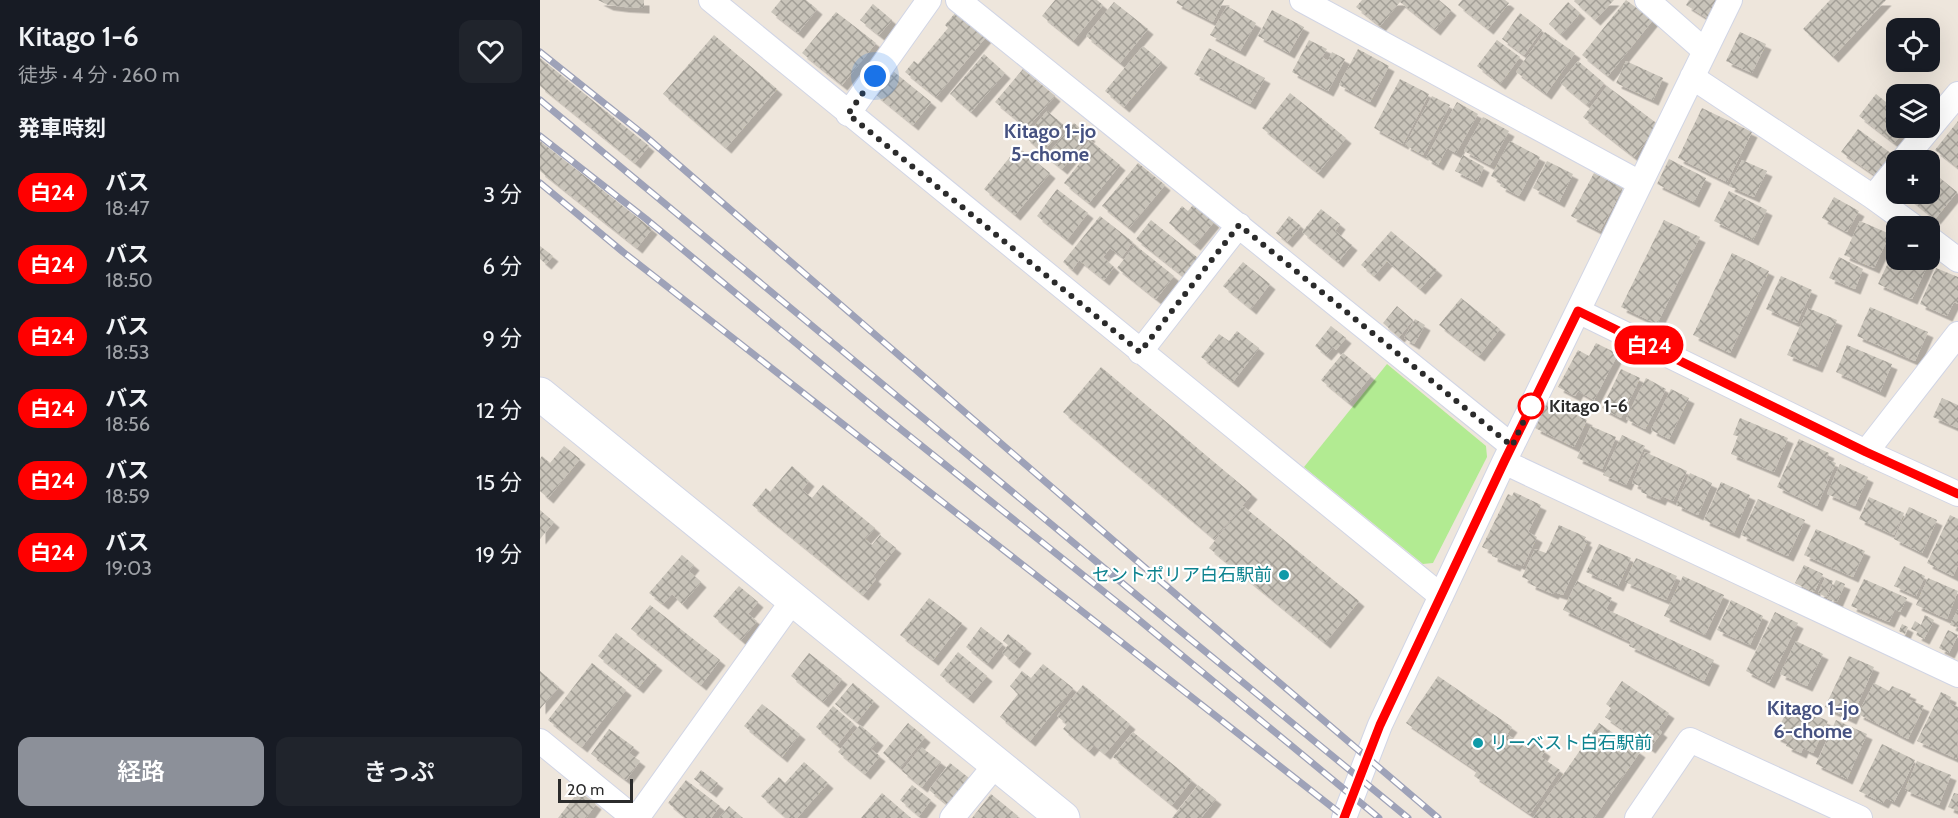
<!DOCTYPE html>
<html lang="ja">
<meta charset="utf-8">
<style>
:root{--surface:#171b24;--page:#20242c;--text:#f1f3f6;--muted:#9ea1a6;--accent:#8c9099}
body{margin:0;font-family:Cabin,"Noto Sans JP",sans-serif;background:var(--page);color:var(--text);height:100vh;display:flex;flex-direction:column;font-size:22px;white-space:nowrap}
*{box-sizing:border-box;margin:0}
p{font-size:20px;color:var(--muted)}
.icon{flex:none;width:33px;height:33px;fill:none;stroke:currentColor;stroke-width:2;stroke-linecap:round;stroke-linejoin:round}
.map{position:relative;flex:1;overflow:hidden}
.side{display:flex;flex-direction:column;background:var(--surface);width:540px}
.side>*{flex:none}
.badge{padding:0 12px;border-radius:20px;font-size:21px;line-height:39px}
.fabs{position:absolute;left:1346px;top:18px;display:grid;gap:12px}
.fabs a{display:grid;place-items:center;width:54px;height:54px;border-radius:12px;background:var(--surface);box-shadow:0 6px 24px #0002;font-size:30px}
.scale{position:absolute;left:18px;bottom:15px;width:75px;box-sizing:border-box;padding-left:6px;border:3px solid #2b2b2b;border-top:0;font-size:16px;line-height:21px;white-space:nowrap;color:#2b2b2b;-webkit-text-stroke:4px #fff;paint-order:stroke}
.you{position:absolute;width:30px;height:30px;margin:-15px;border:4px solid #fff;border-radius:50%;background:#1a73e8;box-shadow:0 0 0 9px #1a73e833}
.map>.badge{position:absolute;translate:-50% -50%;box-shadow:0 0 0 3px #fff}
h2{padding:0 18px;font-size:22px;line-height:54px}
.round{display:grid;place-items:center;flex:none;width:63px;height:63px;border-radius:12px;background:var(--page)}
.head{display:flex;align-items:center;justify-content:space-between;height:102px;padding:0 18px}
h1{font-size:28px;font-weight:600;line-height:45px}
.button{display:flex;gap:12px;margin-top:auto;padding:12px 18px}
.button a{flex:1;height:69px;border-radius:12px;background:var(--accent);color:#fff;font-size:24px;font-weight:600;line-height:69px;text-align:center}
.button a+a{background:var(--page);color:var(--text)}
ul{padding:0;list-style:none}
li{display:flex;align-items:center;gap:18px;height:72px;padding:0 18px}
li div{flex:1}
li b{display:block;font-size:22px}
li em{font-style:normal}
li .badge{min-width:66px;font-weight:700;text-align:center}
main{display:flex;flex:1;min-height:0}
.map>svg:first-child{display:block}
</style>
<main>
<section class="side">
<div class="head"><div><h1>Kitago 1-6</h1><p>徒歩 · 4 分 · 260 m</p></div><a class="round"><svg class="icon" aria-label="heart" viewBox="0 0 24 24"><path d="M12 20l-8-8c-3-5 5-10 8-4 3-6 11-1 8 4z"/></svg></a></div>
<h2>発車時刻</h2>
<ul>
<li><span class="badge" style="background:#f00;color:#fff">白24</span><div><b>バス</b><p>18:47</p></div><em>3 分</em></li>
<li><span class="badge" style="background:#f00;color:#fff">白24</span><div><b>バス</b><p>18:50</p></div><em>6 分</em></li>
<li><span class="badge" style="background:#f00;color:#fff">白24</span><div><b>バス</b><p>18:53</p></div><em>9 分</em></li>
<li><span class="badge" style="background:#f00;color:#fff">白24</span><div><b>バス</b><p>18:56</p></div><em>12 分</em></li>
<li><span class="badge" style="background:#f00;color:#fff">白24</span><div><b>バス</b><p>18:59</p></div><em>15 分</em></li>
<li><span class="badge" style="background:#f00;color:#fff">白24</span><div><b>バス</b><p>19:03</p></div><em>19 分</em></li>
</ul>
<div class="button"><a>経路</a><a>きっぷ</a></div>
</section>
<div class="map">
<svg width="1418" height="818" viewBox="0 0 1418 818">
<defs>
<pattern id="building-cross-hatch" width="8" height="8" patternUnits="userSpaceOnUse" patternTransform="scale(1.5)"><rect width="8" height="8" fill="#c9c4ba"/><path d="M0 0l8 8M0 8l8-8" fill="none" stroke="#a39f97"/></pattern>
<filter id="shadow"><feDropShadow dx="5.5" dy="5.5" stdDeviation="0" flood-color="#0004"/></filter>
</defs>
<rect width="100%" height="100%" fill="#eee6dc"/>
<!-- park -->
<path fill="#b2eb92" d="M847,364L946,446L947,457L893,563L883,564L764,467Z"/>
<!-- building -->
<path fill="url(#building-cross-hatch)" filter="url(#shadow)" d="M58,0H104V8L84,7L68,5Z
M241,0H266L277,9L258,33L231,12Z
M515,0H557L563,5L533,41L502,16Z
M638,0H684L673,22L636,3Z
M822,0H899L911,10L895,30L860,2L840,26L816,7Z
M922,0H965L969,3L948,29L918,5Z
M1035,0H1074L1055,20L1034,1Z
M1086,0L1113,20L1068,76L1042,55Z
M1149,0H1182L1170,20L1146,5Z
M1290,0H1346L1293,57L1263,29Z
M574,2L608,29L580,63L546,36Z
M1028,2L1040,13L1021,35L1009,24Z
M333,4L352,20L339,35L320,20Z
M687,6L716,23L700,51L670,35Z
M732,10L764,27L749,53L718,36Z
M296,12L336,43L302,85L262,53Z
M416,12L446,37L396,97L365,72L374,61L378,64L408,28L405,25Z
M980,13L1002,30L984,55L962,39Z
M1005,32L1035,53L1006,94L976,72Z
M1200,32L1226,44L1212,73L1186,61Z
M174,35L237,89L186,148L123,94Z
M769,40L787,49L782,57L788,61L792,52L805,59L788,91L752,72Z
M957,40L980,57L960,84L937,66Z
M603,46L622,62L584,107L565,91Z
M669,48L725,78L710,104L654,74Z
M818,49L849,66L830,102L799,85Z
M444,54L465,73L431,112L410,94Z
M0,58L109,146L95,163L0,86Z
M1038,61L1064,83L1047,105L1020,83Z
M1086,61L1123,78L1113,100L1076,83Z
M483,69L515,96L487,128L455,102Z
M353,71L391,102L373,125L335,94Z
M860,79L889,94L863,144L834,128Z
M1067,86L1119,125L1094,157L1043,117Z
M750,93L806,138L778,173L722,128Z
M1336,94L1356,110V128H1367L1354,143L1319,116Z
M892,96L910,105L883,155L865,145Z
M917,102L938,114L916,153L907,148L898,165L886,158Z
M1162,108L1212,132L1187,182L1138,158Z
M507,111L525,126L503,152L485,137Z
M943,117L969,131L950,165L924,151Z
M1418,121V168L1395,150Z
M534,123L550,136L522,169L506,156Z
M1318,129L1352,154L1336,176L1301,152Z
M550,140L580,165L549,203L524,183L543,159L538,155Z
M0,141L112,229L97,248L0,171Z
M970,141L1000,157L979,196L960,186L962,182L951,176Z
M478,147L510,173L475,215L444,189Z
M923,155L944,167L937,182L915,171Z
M1129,159L1166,178L1154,202L1117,184Z
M1202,160L1227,171L1214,197L1189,186Z
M1007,161L1033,174L1019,202L993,188Z
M598,163L625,185L589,228L562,206Z
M1389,169L1417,192L1395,219L1364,194H1389Z
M1054,173L1083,188L1060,231L1031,216Z
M517,189L548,213L527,240L497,216Z
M1189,191L1227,210L1213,240L1174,221Z
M1294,197L1319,211L1307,232L1282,218Z
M653,205L674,222L655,245L629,223L642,206L648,211Z
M781,209L800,224L795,231L812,245L798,262L762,232Z
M560,216L593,242L582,257L570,248L563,257L574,267L564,280L539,260L532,270L523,262Z
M749,216L761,226L747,242L736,233Z
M611,220L658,258L643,276L596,239Z
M1124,220L1160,237L1117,324L1081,307Z
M1320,221L1350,234L1334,268L1304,255Z
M851,231L897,270L880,289L847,261L834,276L821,265Z
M595,245L634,276L616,299L577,268Z
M0,246L13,256L6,264L0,259Z
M1356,246V260H1390L1372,299L1338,284Z
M1192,253L1229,271L1190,353L1153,335Z
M1299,257L1323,269L1315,289L1289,278Z
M703,262L730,284L711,309L683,286Z
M1396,268L1418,277V304L1414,302L1407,316L1380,304Z
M1241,276L1272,290L1257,323L1226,309Z
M921,298L960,329L939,356L899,325Z
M857,306L873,320L859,337L843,323Z
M1330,307L1388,332L1375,361L1317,336Z
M1268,308L1297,320L1277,367L1247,355Z
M875,319L885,325L874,344L864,338Z
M791,326L806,338L796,350L793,347L786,355L775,346Z
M697,331L719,348L693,382L661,357L679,334L689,341Z
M1056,343L1078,354L1054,400L1038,391L1035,396L1018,387L1038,350L1049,356Z
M1307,345L1352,364L1340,392L1296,372Z
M803,353L831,376L809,403L781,380Z
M561,367L712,494L674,539L523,412Z
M1081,369L1100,378L1081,418L1062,408Z
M1106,378L1126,389L1105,429L1086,419Z
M1131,389L1149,398L1129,439L1111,430Z
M1402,398L1418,405V428L1393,417Z
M1007,401L1047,420L1034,447L995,428Z
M1200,418L1248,438L1234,472L1191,454L1198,436L1193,435Z
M1051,426L1076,437L1062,469L1037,458Z
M1082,435L1105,446L1086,485L1063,475Z
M1259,439L1289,453L1286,459L1296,463L1277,506L1237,487Z
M24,446L40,459L8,498L0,491V459L2,456L10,463Z
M1105,452L1147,471L1133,501L1122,496L1120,500L1101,492L1102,487L1092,483Z
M1300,464L1328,477L1315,506L1287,494Z
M252,466L269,481L262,490L272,498L283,485L335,528L325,539L332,545L340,535L356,548L333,576L336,579L323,595L212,505L226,488L230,492Z
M1150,473L1172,483L1158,515L1136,505Z
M1181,482L1210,495L1194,533L1164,520Z
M974,492L1001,505L988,532L997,537L983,566L976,563L975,566L952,556L953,552L942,547L968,494L972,496Z
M1329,497L1364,513L1354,535L1319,519Z
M1218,499L1265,520L1248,556L1201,535Z
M703,506L819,601L785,643L669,548Z
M1369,507L1397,520L1382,553L1354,539Z
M0,510L14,522L0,539Z
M1410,515L1418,519V565L1413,576L1387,563Z
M1019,525L1046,537L1044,540L1047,542L1023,595L1014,592L1013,594L990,584L991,581L982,577L995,549L1006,553Z
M1276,529L1325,551L1313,577L1264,555Z
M1059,544L1091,558L1078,586L1046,572Z
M142,555L154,565L149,571L161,582L142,604L132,594L123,604L109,593Z
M1096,558L1137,576L1126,600L1085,582Z
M1264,565L1283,574L1274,592L1255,583Z
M1364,566L1385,576L1376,596L1354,586Z
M1143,576L1184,595L1165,635L1124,616Z
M1285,578L1293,581L1286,597L1278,593Z
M1388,578L1418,591L1407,619L1376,605Z
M1324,579L1367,598L1360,612L1355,609L1349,622L1311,606Z
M1296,580L1305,584L1297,602L1287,598Z
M1037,581L1072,598L1066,609L1174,660L1164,681L1089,646L1091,642L1023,610Z
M199,586L218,602L208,614L217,621L201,640L173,616Z
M389,598L422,623L393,660L360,635Z
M1191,600L1223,616L1210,645L1177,630Z
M110,605L180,660L161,685L91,629Z
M1418,609V628L1410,625Z
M1235,612L1258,623L1229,683L1206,671Z
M1385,615L1394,620L1384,639L1376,635L1378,632L1371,629L1375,621L1381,625Z
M1362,624L1368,627L1365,634L1359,631Z
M441,627L463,644L447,664L426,647Z
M1408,630L1418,635L1409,653L1399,648Z
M76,633L117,665L98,688L58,656Z
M468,634L486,648L474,663L462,653L468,645L463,641Z
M1256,641L1283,654L1267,686L1240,674Z
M418,652L447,676L428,698L400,675Z
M269,653L302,679L283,702L251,676Z
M1309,656L1334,667L1311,719L1285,707Z
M52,663L86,690L42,747L8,720Z
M503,664L533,688L490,741L460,717L478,694L470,686L482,671L491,678Z
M0,671L19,687L0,709Z
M898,676L972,727L967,734L985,747L990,740L1005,751L1001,757L1020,770L990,814L934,776L937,771L866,723Z
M1082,681L1129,713L1118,729L1122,732L1110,748L1065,717L1071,708L1066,704Z
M313,683L334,701L317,722L295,704Z
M1334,683L1349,691L1352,686L1371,694L1368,699L1384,706L1368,739L1318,714Z
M543,685L590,724L565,754L554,745L549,751L523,729L527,724L517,716Z
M1401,692L1411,697L1409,703L1418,707L1417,759L1377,741Z
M222,704L260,734L242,757L204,726Z
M1250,704L1288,721L1273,753L1263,748L1261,753L1246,746L1248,742L1235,736Z
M293,706L314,724L297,745L276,727Z
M1296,720L1327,734L1307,779L1276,764Z
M368,723L385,737L360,768L343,753Z
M1059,723L1100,752L1054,818H993Z
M320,725L338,740L331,749L340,756L325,774L298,752Z
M69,729L94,747L89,753L100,761L86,780L51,754Z
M593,732L652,780L632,805L573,757Z
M1342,744L1375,760L1354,802L1346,798L1343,803L1319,791Z
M381,747L401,762L382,787L362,771Z
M1377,761L1411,775L1399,805L1365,790Z
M264,762L288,783L257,818H246L221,796L239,777L245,783Z
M410,763L434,782L413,809L389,790Z
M161,770L178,783L171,792L154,779Z
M146,780L180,806L171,818H146L128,803Z
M372,785L391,800L379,816L360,800Z
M658,785L676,799L661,818H632Z
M39,791L56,804L46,818H18Z
M342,793L371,818H321Z
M1414,793L1418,794V811L1408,807Z
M451,794L478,816L476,818H432Z
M189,806L203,818H179Z"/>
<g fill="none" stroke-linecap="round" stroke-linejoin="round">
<!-- street casing -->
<g stroke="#d1d5e5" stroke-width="26">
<path id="street" d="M171,0L901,596
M418,0L972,446
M762,0L1100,183
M1107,0L1165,51
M1152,77L1333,197L1373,226
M308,114L389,0
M1363,160L1418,94
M1333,197L1356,169
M1389,238L1418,260
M1038,311L1326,452L1418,494
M600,352L699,225
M1326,452L1418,334
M964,462L1418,675
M0,741L94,818
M97,818L253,600
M412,818L457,763
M804,818L840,725L964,462L1190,0
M1097,818L1150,740L1320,818"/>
</g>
<!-- secondary casing -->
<g stroke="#d1d5e5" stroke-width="35">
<path id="secondary" d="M0,394L523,818"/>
</g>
<!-- street -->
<use href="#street" stroke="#fff" stroke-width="24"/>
<!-- secondary -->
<use href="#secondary" stroke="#fff" stroke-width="33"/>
<!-- rail casing -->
<g stroke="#9ea2b8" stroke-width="7">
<path id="rail" d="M0,52L104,135L618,579L898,818
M0,100L605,602L868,818
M0,136L106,219L343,415L593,615L839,818
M0,183L83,252L806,818"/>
</g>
<!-- rail -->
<use href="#rail" stroke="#fff" stroke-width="4.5" stroke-dasharray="14" stroke-linecap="butt"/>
</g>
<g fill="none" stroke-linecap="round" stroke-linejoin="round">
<!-- line casing -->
<g stroke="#fff" stroke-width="14">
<path id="line" d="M804,818L840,725L964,462L1038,311L1326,452L1418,494"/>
</g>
<!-- line -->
<use href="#line" stroke="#f00" stroke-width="9"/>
<!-- walk -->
<path stroke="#2b2b2b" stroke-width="6" stroke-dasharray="0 10.8" d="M335,76L308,114L600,352L699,225L972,446L991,406"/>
</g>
<!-- markers -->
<circle fill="#fff" stroke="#f00" stroke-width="3" cx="991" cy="406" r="12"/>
<g fill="#0f9aa8" stroke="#fff" stroke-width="2">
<circle cx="744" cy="575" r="6"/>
<circle cx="938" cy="743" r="6"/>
</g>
<g text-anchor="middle" stroke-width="4.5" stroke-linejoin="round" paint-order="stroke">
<!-- stop labels -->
<g font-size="18" font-weight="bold" fill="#2b2b2b" stroke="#fff" text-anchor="start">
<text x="1009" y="412">Kitago 1-6</text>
</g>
<!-- culture labels -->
<g font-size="18" fill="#0d838f" stroke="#fff" text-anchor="end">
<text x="732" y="581">セントポリア白石駅前</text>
<text x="950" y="749" text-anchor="start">リーベスト白石駅前</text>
</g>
<!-- neighbourhood labels -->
<g font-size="20" font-weight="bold" fill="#465281" stroke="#fff">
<text x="510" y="138">Kitago 1-jo<tspan x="510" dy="23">5-chome</tspan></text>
<text x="1273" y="715">Kitago 1-jo<tspan x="1273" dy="23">6-chome</tspan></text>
</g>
</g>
</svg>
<div class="fabs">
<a><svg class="icon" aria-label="locate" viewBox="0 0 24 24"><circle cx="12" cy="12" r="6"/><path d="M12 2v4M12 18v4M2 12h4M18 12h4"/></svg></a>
<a><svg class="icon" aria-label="layers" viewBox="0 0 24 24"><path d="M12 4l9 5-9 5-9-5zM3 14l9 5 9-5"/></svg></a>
<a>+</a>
<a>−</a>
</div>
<div class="scale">20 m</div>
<div class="you" style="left:335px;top:76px"></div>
<b class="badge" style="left:1109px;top:345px;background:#f00;color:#fff">白24</b>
</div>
</main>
